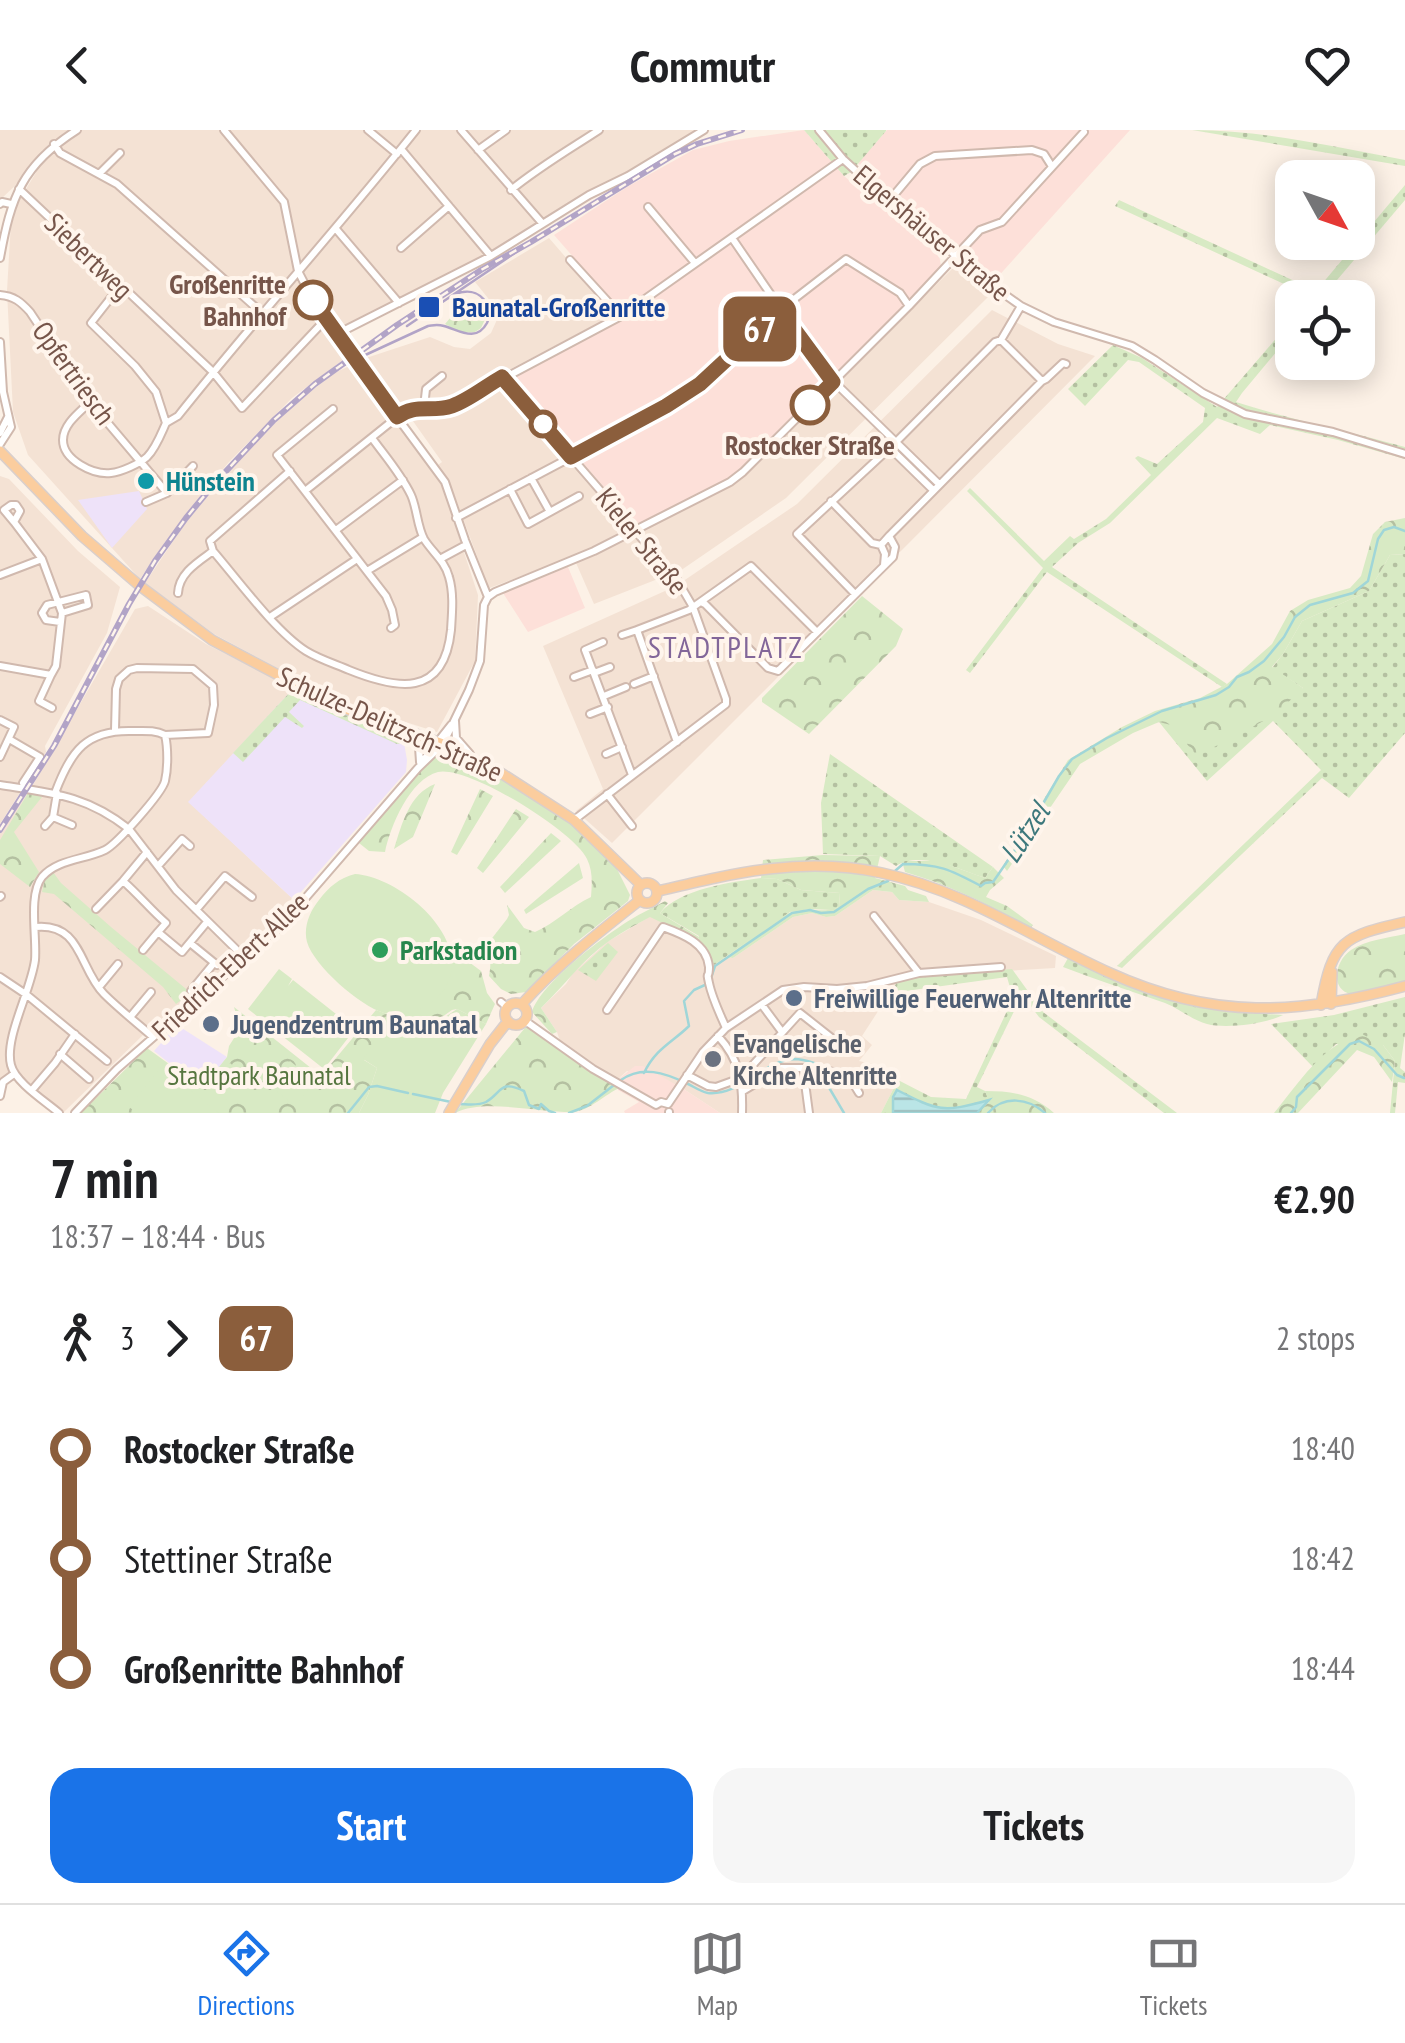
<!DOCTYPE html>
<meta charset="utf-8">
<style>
:root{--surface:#fff;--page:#f6f6f6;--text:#202124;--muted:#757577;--line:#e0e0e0;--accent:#1a73e8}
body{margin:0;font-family:"PT Sans Narrow",sans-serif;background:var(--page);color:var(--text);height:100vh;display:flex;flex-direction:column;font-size:38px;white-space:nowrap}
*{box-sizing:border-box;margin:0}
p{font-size:32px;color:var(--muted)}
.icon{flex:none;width:55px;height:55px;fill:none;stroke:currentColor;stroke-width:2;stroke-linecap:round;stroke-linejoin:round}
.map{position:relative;height:983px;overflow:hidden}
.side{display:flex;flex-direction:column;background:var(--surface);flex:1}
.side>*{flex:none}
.badge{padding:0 20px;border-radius:15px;font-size:35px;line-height:65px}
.needle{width:65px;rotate:130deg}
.buttons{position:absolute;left:1275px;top:30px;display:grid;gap:20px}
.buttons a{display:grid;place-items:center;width:100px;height:100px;border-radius:20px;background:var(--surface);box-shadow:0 5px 25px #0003;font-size:50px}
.map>.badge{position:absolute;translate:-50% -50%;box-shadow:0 0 0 5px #fff}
.legs{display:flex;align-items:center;gap:15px;height:110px;padding:0 50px;font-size:32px}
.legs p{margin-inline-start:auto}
.head{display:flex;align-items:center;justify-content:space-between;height:170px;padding:0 50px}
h1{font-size:55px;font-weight:700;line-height:75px}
.action{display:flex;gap:20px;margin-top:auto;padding:20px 50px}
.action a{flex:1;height:115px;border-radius:30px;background:var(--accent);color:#fff;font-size:40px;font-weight:700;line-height:115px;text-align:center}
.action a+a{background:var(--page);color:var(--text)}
ul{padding:0 50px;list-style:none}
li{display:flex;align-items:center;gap:35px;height:110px;font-size:38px}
li i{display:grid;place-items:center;width:15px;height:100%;margin:0 12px;background:currentColor}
li i::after{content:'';width:25px;height:25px;margin:-12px;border:8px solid;border-radius:50%;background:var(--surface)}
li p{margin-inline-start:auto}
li:first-child i{background:linear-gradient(#0000 50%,currentColor 0)}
li:last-child i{background:linear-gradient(currentColor 50%,#0000 0)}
header{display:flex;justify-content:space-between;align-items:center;height:130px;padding:0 50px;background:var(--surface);font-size:45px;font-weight:700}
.tab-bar{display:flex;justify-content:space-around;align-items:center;height:140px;border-top:2px solid var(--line);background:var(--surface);font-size:28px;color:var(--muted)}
.tab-bar a{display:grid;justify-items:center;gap:5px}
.tab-bar .current{color:var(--accent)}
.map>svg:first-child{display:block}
</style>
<header><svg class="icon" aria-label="back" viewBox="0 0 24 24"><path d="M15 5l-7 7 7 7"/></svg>Commutr<svg class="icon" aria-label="heart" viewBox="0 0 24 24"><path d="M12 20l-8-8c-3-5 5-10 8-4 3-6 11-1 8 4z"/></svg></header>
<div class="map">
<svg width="1405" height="983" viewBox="0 0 1405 983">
<defs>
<pattern id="grass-dots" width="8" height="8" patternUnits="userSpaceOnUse" patternTransform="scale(2.5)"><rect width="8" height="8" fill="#d8eac4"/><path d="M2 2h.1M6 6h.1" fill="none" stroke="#b4c0a1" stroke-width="1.8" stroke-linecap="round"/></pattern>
<pattern id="forest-crowns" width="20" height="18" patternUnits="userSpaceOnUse" patternTransform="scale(2.5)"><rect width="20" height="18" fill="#d8eac4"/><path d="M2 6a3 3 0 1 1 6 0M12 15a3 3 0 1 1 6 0" fill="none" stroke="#b4c0a1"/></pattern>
<pattern id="water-rules" width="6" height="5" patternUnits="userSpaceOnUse" patternTransform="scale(2.5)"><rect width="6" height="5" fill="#bae5e6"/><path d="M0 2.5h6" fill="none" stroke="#9cbcbc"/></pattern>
</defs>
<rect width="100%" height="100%" fill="#fcf1e6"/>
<!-- residential -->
<path fill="#f4e2d4" d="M0,0H704L589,65L491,126L334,206L347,227L292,268L228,333L165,412L140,449L28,325L13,282L7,161L11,92L20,69L49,21L43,20L21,50L1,69L0,77Z
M549,108L614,183L612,186L497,246L529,287L668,445L594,474L573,426L487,459L480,434L449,351L438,335L442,332L403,277L395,278L360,230L430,207L454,217L470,219L491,203L500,183L475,152Z
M953,138L965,145L989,166L786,368L677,443L642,401L730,355L745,344Z
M992,180L1058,214L1095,226L901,421L886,433L775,550L612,713L576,681L603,659L543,516L676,456L797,374Z
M354,234L442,355L478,465L475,531L437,602L339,571L214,504L145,453L184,395L230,339L290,278L334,243Z
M0,346L9,349L78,421L120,457L107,503L45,616L46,622L0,694Z
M148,476L206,514L294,558L189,672L294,770L238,827L143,905L64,982L15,943L0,956V704L36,650L135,479Z
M873,760L892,762L899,770L929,772L981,790L1056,826L1055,838L923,846L897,852L862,906L872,915L859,931L886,937L898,950L881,983H720L682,958L627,941L617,950L591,935L561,914L557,902L541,878L566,854L573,843L607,812L651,786L698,810L707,818L715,834L726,827L733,828L793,787L812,783L826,787L835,786Z"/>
<!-- commercial -->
<path fill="#fde0d9" d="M804,0L844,46L939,125L941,136L869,211L734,345L639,395L634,392L513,252V248L626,187L554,105L627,57L693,20L729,11Z
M887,0H1130L995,150L900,72L858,33Z
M568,437L585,478L528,502L503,463Z
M635,936H643L682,958L720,983H625L624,981L639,972L618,960L617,950Z"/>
<!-- education -->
<path fill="#eee2f9" d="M139,361L147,379L112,418L78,370Z
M294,558L333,577L403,607L407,630L406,642L294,770L188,672Z
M177,895L227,927L202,959L154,921Z"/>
<!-- grass -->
<path fill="url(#grass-dots)" d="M804,0H886V1L851,42L844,46Z
M1192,0C1263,0 1334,17 1405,30V36Z
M1405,55V70L1326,163L1337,167H1312L1115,76L1119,70L1316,161Z
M1292,190V203L1242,263L1236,272C1292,290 1349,301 1405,317V329L1338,310L1270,295L1260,304L1217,288L1110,393L1078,413L1052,437L1227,554L1222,557L1047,442L970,543L966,540L1043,438L967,361L970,358L1044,431L1070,406L1074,409L1106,389L1151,345L1135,328L1138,326L1157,334L1203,292L1205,278L1139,232L1128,230L1085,276L1068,259L1113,215L1142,228L1217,277Z
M1405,424V603L1349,668L1322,648L1122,838L1117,836L1321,640L1273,591L1207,651L1159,592L1171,594L1303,558L1272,538L1283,524L1302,491L1369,461L1390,425Z
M294,558L333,577L403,607V613L397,614L300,570L289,582L304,596L302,598L285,587L243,632L233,623Z
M830,624L993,737L985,748C961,740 920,720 896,736L880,726L823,724L821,673Z
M761,748L777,749L801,760L840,763L839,777L832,780L810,779L790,782L714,835L707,818L698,810L699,806L660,783C680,759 731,752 761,748Z
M608,813L618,822L596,851L578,840Z
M1068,828C1088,836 1106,847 1126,855C1176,874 1230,883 1283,885C1265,894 1226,899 1207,894C1192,890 1180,879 1165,873C1131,861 1097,850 1063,837Z
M1012,839L1043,882L1177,983H1164L1039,887L1022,865L977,957L985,961L989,970C953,983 932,983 899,960L892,976L893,983H881L898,950L931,967L966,969L1013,868L1007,847L899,862L889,866L897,852L923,846Z
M1405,867V904L1400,938L1405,942V953L1398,952L1395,983H1390L1395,931L1383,915L1336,914L1313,937L1271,894L1334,885Z"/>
<!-- forest -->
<path fill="url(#forest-crowns)" d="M483,178L488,183L481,198L475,202L462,203L445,194L451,187H464Z
M1405,388V424L1390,425L1369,461L1302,491L1283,524L1272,537L1303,558L1275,585L1197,626L1171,595L1159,592L1133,603L1080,634L1007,741L1003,736L1068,630L1122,597L1155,581L1200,568L1227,554L1272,514L1290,481L1308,470L1350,458L1361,446L1373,404L1385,392Z
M862,466L903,499L896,516L809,604L762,572V568Z
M442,619L521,660L562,685L616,737L630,765L628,771L574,814L526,862L511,864L501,859L489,846C491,834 492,828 482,821L507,789L509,785L507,775L524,798L535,802C556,793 571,776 591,767C592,754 593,741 587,729C575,702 468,635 438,642C410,649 390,697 385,722L369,721L359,713L415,645Z
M435,654L413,707L394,719C402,694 409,664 435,654Z
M480,659L493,666L457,725L451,722Z
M28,663L42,667L14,702L39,742L30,757L0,734V710Z
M516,679L529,687L483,743L477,738Z
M551,703L561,711L505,763L500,757Z
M823,725L880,726L875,748L905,756L908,760L926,766L929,772L899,770L892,762L873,760L835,786L826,787L812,783L793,787L733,828L726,827C742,816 777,787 792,782C808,777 824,784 839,777L840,763L801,760L777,749L761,748L763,730Z
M902,731H938L985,748L993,737L1004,748L990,760L986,767L1007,776L1033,795L1030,798C990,775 950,755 905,742Z
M579,733L583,748L526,784L524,780Z
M53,742L61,753L111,797L191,863L176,874L163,857L54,764L42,762L45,748Z
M665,771L668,773L660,783L699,807L698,810L650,787C637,794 622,802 609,811C583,829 564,856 541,878L557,902L552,904L532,882C540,854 604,806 630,790C641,783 653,778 665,771Z
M1405,804V853C1391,856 1373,865 1358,865C1329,865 1333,832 1351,820C1367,810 1387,808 1405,804Z
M457,823L481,841L487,863L495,874L486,894L457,879L452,880L401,916L364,930L377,938L368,965L359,983H81L147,918L202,958L227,927L229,916L236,905L239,894L234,877L321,946L376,880L387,884L451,842V827Z
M529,893L553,911L624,956C607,962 594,978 575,982C541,983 484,968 455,983Z
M1362,904L1383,915L1395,931L1392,952L1374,927L1357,920L1298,983H1274C1299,953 1323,913 1362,904Z
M985,961C1012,961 1033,964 1054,983H977L989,972Z"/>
<!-- pitch -->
<path fill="#d8eac4" d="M355,744C405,747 489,822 434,871C422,881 400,887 384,883C360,876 314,836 307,812C303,797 310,781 319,770C329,757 339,748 355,744Z
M279,839L292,849L288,856L293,850L355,899L324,939L248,879Z
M457,879L486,894L443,963L435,983H359L368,965L377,938L363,929L380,903L401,915L418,890L430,897Z
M290,931L315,951L295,976L270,956Z
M230,933L245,946L224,972L208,960Z
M161,937L219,983H137L129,977Z"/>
<!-- water -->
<path fill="url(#water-rules)" stroke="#a0d6d8" stroke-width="2.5" d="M897,960C938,981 943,983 989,970L977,983H893V967Z"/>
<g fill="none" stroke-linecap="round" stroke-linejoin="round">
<!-- stream -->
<path stroke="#a0d6d8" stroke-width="2.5" d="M895,741L903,734C939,734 949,739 981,756L985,753L993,752L1022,710L1059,646L1072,629L1107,608L1162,581L1216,565L1229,557L1237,547L1249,542L1264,531L1284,507L1295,487L1310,475L1353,463L1368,451L1378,409L1384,400L1394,397L1405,401
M711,848L715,836L792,783L810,780L821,783L834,782L868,759L888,751L891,747
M644,943C656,918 673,912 689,896L684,871L694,860L707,854
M621,950C642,935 665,943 686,953C693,956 701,962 708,963C741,966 763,930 795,929C802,929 811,932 818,934L821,944L844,983
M413,964L451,972
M459,974C467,974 478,976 486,972C502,963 499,949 524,961L529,975L539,979L541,974L549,981L555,983
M348,983L369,957L377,956L408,963
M569,983L587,976L614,955
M988,983C1004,965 1028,968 1045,983
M1291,983L1296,977L1297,967L1350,914L1359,911L1374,919L1397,945L1404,948"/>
<!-- minor casing -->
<g stroke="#d0b9ae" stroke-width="10">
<path id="minor" d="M368,0L397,24
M461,0L542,93
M819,0L843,29L889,71L994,157L1021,176L1054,192L1132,216L1155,230L1203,263L1245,284L1333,302L1405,324
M54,14L60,23L117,54L262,183
M401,19L490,125
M478,20L506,0
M99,44L120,23
M19,59L213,242L242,278L326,189
M511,60C539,37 570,19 599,0
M889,71L920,34L935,26L1032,20L1044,24L1051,35
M0,74L2,72L11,74
M648,77L695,133
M336,99L399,173
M732,108L824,242L939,354
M401,118L449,76
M0,128C11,67 22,35 77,0
M570,130L621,186
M0,165C14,166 21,172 30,182L90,272L167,363
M337,204L491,126L589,65L628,46L704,0
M1001,210L1042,251
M0,212L3,262L11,297L0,314
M502,247L676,448L693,477L726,569V574L574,690
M90,272C80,282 63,294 63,310C63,330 93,345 111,343C121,342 139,334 147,327C156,318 161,304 166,293L156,262L135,236L91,193L120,156
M424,277L426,259L442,246
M333,279L277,325L386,466L392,480L395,495L391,498
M166,293L178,286C255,189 339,97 416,0
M0,303L8,287
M889,317L933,360
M531,348L550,382
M510,359L528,394L579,366
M305,361L406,280C422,277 436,279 452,276L621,186L843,29
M831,371L872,413L881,415
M146,372L167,363L193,336
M456,388L666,277L701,254L780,180L846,129L900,163L909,176
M14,392L4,380L11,375H16L20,381L14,392L42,429L62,483
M336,400L403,350
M889,406L1042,251L1046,249L1063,233L1066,234
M213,421C238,450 275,501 306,521C319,529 335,534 349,540C396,559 444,569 451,500C452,483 454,464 449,447C445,431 432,422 424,409C417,396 417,378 411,365C401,344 385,326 372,308
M440,429L466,415
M367,441L423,407
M0,445L42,429
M178,463C179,443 198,432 213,421L210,411L290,341
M855,464L797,404L896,312L995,212L1001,210L1021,176
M488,467L495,462L594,421L730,352L743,342L909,176L980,100L1002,92L1084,2
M701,472L705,474L768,538L778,541L893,427L895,417L889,406L881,415L885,424L884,435
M270,487L357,429
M622,505L637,500
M603,512L585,520L632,645
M0,536L51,545L39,571L52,578
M594,543L610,537
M51,545L56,536L62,483L88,475L86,465L47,475L42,483L46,490L60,492
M574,547L593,540
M634,554L654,546
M604,566L626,557
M590,584L608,577
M0,590L14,597L0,627
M455,591L456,608L470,624
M115,600L116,559L119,549L129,540L137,538L193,539L213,556L214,575L208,603L165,605
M404,602L419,617L420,632
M9,609L40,627L23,653
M677,612L637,500L689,480L751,436L817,502
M606,624L622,617
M425,628L451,595
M0,655C52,663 86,665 129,699L176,760L245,828
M55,663C71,621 86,599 134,601C145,601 155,600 165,605C168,618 168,638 165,651C162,663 117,714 105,720C84,730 58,729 42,747C28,765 37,807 35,830C31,861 4,908 11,935C15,952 45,971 59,983
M57,663L53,687L72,695
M607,664L632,696
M45,696L53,687
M147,722L123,751C139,765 150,779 166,793L158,802L182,822L207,792
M158,736L182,709L190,716
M0,767L1,766
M96,779L123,751
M196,780L225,746L252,767
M874,786L919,843
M35,797C82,792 79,839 104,864C119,879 137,893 153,907
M190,813L217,835
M143,820L158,802
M0,847L27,865L107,931
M99,857L118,834
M191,861L214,833
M501,872L507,877
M762,875L782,902
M607,880L663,797C682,804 707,813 709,837C709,851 706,839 709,853C712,868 720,884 726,898
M131,886L151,862
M524,890L593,939L656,975L661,972L668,974
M718,906C740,930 743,952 742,983
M60,924L89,949
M803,938C826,940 848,940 859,963
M687,945L708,956L716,957L741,948L800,883L838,913
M32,960L55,933L75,904
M743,961L781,938H803L809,983
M0,966L3,952L14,944
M668,974L703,922L726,898L783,860L804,857L837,859L867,856L919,843L1001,837
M75,983L117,939L283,794L418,638L443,614L469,560L480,531L484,475L488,467L465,410L445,352L357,233L313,170L298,141L284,72L224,0
M669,983V982"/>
</g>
<!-- major casing -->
<g stroke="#d9cfcc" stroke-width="12">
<path id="major" d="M0,321L82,406L140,456L212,510L335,575L443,614L501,643L574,690L641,755
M637 763a10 10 0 1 1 20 0a10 10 0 1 1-20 0Z
M658,761C734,743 804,726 882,743C967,761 1032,808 1110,843C1213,890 1298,885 1405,856
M505 884a11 11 0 1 1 22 0a11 11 0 1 1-22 0Z
M522,874C558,834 598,803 640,770
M1331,874L1332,842
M1321,875C1332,811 1343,806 1405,792
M449,983L490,914L508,891"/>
</g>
<!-- minor -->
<use href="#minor" stroke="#fff" stroke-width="6"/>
<!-- major -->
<use href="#major" stroke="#fbcd9e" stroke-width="9"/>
<!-- tram -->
<path stroke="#b2a4c7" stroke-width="2.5" d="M407,196L531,112
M335,239L428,196C435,195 437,194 444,196C459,200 476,213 487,193C495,177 481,159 463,162C459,162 453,166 449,168"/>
<!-- rail casing -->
<g stroke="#b2a4c7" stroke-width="6">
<path id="rail" d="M0,700L54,616L129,474L155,431L186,388L214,354L274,290L315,254L397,195L481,140L531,112L675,24L697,14L742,0"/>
</g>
<!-- rail -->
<use href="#rail" stroke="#fff5ec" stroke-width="2.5" stroke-dasharray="8" stroke-linecap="butt"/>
</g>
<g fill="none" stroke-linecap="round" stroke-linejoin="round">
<!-- line-1 casing -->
<g stroke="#fff" stroke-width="22">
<path id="line-1" d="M313,170L397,287C415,273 432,283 452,276C469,270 486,256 502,247L571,327L666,276L700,254L780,180L833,252L810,275"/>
</g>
<!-- line-1 -->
<use href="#line-1" stroke="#8b5e3c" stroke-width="15"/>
</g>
<!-- markers -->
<g fill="#fff" stroke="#8b5e3c" stroke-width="5">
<circle cx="313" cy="170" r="18"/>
<circle cx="810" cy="275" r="18"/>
<circle cx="543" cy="294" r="12"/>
</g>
<rect fill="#1a4fb4" stroke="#fff5ec" stroke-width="4" x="417" y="165" width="24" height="24" rx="5"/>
<circle fill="#0f9aa8" stroke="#fff5ec" stroke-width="4" cx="146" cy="351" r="10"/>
<circle fill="#2e9e5b" stroke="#fff5ec" stroke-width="4" cx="380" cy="820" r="10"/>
<g fill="#5c6f8a" stroke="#fff5ec" stroke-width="4">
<circle cx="794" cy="868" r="10"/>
<circle cx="211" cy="894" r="10"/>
</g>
<circle fill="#6b7280" stroke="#fff5ec" stroke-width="4" cx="713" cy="929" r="10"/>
<g text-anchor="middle" stroke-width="8" stroke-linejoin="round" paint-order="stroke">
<!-- street labels -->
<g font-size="28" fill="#76554a" stroke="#fff5ec">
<text transform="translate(932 103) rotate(40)" y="10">Elgershäuser Straße</text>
<text transform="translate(89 126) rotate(44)" y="10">Siebertweg</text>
<text transform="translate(74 243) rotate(54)" y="10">Opfertriesch</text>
<text transform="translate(642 411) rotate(51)" y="10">Kieler Straße</text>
<text transform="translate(390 594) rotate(24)" y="10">Schulze-Delitzsch-Straße</text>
<text transform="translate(230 836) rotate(-43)" y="10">Friedrich-Ebert-Allee</text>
</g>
<!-- stop labels -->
<g font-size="28" font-weight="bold" fill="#76554a" stroke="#fff5ec" text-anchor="end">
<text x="286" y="164">Großenritte<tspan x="286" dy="32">Bahnhof</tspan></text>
<text x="810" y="325" text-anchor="middle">Rostocker Straße</text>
</g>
<!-- transit labels -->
<g font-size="28" font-weight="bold" fill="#164399" stroke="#fff5ec" text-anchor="start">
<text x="452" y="187">Baunatal-Großenritte</text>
</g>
<!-- culture labels -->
<g font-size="28" font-weight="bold" fill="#0d838f" stroke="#fff5ec" text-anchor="start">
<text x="166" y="361">Hünstein</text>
</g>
<!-- leisure labels -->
<g font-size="28" font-weight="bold" fill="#27864d" stroke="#fff5ec" text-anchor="start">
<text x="400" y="830">Parkstadion</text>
</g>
<!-- service labels -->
<g font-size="28" font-weight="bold" fill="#4e5e75" stroke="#fff5ec" text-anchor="start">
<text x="814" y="878">Freiwillige Feuerwehr Altenritte</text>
<text x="231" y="904">Jugendzentrum Baunatal</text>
</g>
<!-- worship labels -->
<g font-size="28" font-weight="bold" fill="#5b616d" stroke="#fff5ec" text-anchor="start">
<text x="733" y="923">Evangelische<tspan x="733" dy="32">Kirche Altenritte</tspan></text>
</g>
<!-- park labels -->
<g font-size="28" fill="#56763f" stroke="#fff5ec">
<text x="259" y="955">Stadtpark Baunatal</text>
</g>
<!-- neighbourhood labels -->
<g font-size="30" letter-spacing="2.5" fill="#826699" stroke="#fff5ec">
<text x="726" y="528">STADTPLATZ</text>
</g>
<!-- water labels -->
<g font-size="30" font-style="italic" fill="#3d787c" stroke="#fff5ec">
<text transform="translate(1025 703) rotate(-57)" y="10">Lützel</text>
</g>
</g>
</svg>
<div class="buttons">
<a><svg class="needle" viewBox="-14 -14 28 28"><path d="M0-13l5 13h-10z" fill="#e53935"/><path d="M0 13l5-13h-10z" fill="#757577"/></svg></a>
<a><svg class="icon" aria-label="locate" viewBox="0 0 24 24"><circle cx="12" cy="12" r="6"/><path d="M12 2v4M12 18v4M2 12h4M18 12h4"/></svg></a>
</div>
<b class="badge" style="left:760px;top:199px;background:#8b5e3c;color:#fff">67</b>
</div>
<section class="side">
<div class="head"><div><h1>7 min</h1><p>18:37 – 18:44 · Bus</p></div><b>€2.90</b></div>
<div class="legs"><svg class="icon" aria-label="walk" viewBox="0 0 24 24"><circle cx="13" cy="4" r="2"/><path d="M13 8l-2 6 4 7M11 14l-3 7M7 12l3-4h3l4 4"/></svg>3<svg class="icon" aria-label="forward" viewBox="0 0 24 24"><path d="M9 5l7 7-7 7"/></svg><b class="badge" style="background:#8b5e3c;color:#fff">67</b><p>2 stops</p></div>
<ul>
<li><i style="color:#8b5e3c"></i><b>Rostocker Straße</b><p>18:40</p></li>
<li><i style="color:#8b5e3c"></i><span>Stettiner Straße</span><p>18:42</p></li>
<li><i style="color:#8b5e3c"></i><b>Großenritte Bahnhof</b><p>18:44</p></li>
</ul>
<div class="action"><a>Start</a><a>Tickets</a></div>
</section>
<nav class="tab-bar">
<a class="current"><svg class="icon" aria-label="directions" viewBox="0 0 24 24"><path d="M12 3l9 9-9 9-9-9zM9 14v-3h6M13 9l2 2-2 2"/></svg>Directions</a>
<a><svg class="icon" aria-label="map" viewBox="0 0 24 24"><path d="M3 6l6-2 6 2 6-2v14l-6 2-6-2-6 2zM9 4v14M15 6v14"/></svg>Map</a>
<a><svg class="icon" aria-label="tickets" viewBox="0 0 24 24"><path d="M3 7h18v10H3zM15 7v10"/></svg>Tickets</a>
</nav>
